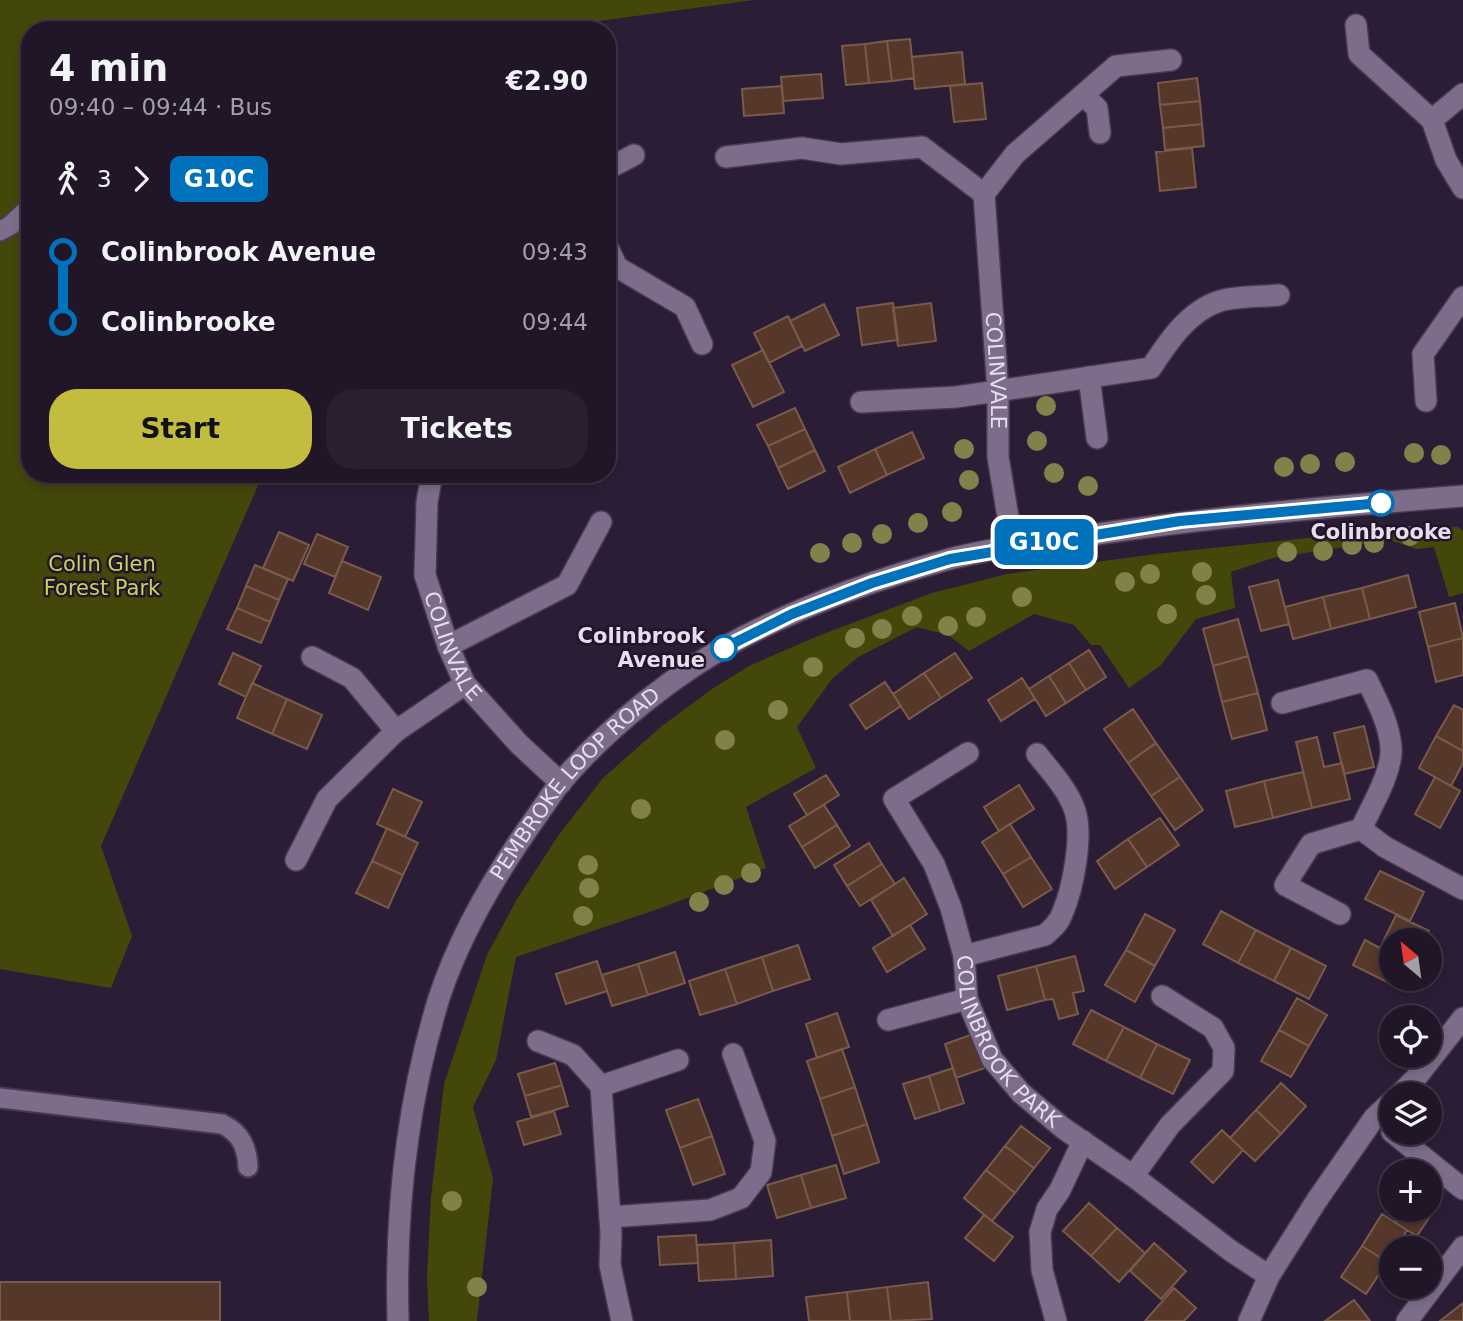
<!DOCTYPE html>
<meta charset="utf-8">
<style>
:root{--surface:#211628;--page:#291f30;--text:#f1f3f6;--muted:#a29fa8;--line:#3e3545;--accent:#c3bd3f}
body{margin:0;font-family:"DejaVu Sans",sans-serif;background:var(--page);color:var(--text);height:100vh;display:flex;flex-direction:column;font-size:26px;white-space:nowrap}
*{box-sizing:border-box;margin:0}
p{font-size:23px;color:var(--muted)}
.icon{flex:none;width:38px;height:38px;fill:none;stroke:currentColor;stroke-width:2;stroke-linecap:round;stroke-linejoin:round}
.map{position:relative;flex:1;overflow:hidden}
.sheet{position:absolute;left:21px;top:21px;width:595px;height:462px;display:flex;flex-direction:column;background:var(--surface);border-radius:28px;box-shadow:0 4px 10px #0003,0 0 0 2px var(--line)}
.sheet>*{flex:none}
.badge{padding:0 14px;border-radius:10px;font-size:24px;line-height:46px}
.needle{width:46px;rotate:331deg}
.buttons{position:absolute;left:1379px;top:928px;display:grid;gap:14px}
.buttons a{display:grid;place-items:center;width:63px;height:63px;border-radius:50%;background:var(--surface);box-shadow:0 4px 10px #0003,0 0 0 2px var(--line);font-size:35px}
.map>.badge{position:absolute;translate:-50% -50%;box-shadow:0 0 0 4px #fff}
.legs{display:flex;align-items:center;gap:10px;height:77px;padding:0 28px;font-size:23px}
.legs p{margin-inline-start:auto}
.overview{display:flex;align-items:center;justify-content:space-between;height:119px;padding:0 28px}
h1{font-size:38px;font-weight:700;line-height:52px}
.action{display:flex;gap:14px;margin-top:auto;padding:14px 28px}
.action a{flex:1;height:80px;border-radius:28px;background:var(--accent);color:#111;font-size:28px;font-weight:700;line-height:80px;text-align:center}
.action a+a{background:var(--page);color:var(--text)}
ul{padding:0 28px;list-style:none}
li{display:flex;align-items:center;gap:24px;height:70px;font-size:26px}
li i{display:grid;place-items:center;width:10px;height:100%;margin:0 9px;background:currentColor}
li i::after{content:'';width:18px;height:18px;margin:-9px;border:5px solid;border-radius:50%;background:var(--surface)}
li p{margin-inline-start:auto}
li:first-child i{background:linear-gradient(#0000 50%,currentColor 0)}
li:last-child i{background:linear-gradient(currentColor 50%,#0000 0)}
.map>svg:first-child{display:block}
</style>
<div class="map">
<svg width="1463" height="1321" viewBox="0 0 1463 1321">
<rect width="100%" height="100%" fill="#2c1d36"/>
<!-- green -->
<path fill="#44470a" d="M0,0H754L562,26L558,30H30V474H263L101,846L132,936L111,988L0,969Z
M1422,526L1458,527L1463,531V593L1449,597L1434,547L1417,549L1389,540L1273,558L1231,572L1235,608L1196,619L1161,665L1129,688L1100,645H1091L1074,625L1034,614L969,651L948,635L917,627L858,657L832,679L797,727L816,768L746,807L766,868L661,908L516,957L496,1060L473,1107L493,1178L477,1321H429L427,1278L431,1197L444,1084L487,955L517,899L558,836L603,778L662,726L712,689L749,666L818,636L932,593L1007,574L1156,554Z"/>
<!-- building -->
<path fill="#553829" stroke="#7a5b4b" stroke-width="2" d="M910,39L914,78L892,81L887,41Z
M887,41L892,81L869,83L865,44Z
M865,44L869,83L846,85L842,46Z
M962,52L965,84L915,89L912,57Z
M821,74L823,98L783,101L781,77Z
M1197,78L1200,101L1160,105L1158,83Z
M982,83L986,119L954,122L950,86Z
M782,86L784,113L744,116L742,89Z
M1200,101L1202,124L1163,128L1160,105Z
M1202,124L1204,146L1165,150L1163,128Z
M1192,148L1196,187L1160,191L1156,152Z
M893,303L898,340L862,345L857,308Z
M931,303L936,341L898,346L893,308Z
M824,304L839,335L805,351L790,321Z
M788,316L802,346L769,363L754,333Z
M763,350L784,392L753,407L732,365Z
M795,408L805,429L768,446L757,425Z
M805,429L815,450L778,468L768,446Z
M912,432L924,458L887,475L875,449Z
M875,449L887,475L850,493L838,467Z
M815,450L825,471L788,489L778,468Z
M279,532L309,545L293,581L263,568Z
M317,534L348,547L335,577L304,564Z
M342,561L381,577L368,610L329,593Z
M255,565L288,579L279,600L246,586Z
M1408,575L1416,607L1370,619L1362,588Z
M1278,580L1289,624L1261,631L1249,587Z
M246,586L279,600L270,622L237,608Z
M1362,588L1370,619L1331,629L1323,597Z
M1323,597L1331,629L1293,639L1285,607Z
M1455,603L1463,638L1428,647L1419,612Z
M237,608L270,622L261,643L227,629Z
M1238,619L1248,656L1213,666L1203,629Z
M1463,638V675L1436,682L1428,647Z
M1089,650L1106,677L1086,690L1069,663Z
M233,653L261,666L246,697L219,684Z
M955,653L972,678L941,698L924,673Z
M1248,656L1258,693L1222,702L1213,666Z
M1069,663L1086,690L1066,703L1049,676Z
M924,673L941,698L909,719L893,694Z
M1049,676L1066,703L1046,716L1029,689Z
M1022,678L1035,699L1001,721L988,700Z
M885,682L901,706L866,729L850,705Z
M252,683L287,699L272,734L237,718Z
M1258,693L1267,730L1232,739L1222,702Z
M287,699L322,715L307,749L272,734Z
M1454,705L1463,710V751L1436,736Z
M1133,709L1156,743L1128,763L1104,729Z
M1364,726L1374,767L1344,774L1334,733Z
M1436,736L1463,751V763L1451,786L1419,768Z
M1317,737L1324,767L1342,763L1350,799L1312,808L1296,742Z
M1156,743L1180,777L1151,796L1128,763Z
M1303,772L1312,808L1273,818L1264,781Z
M826,775L839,795L807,815L794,794Z
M1180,777L1203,810L1175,830L1151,796Z
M1435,777L1460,791L1440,828L1415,814Z
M1264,781L1273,818L1235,827L1226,791Z
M1019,785L1034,809L999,831L984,807Z
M393,789L422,802L405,837L377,824Z
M824,805L837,825L802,847L789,826Z
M1160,818L1179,845L1147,867L1128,839Z
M1010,824L1031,857L1003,874L982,842Z
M837,825L850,846L815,868L802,847Z
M387,828L418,843L403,875L372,861Z
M1128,839L1147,867L1115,889L1097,861Z
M869,843L882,864L847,886L834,865Z
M1031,857L1052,889L1023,907L1003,874Z
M372,861L403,875L388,908L356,893Z
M882,864L895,884L860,906L847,886Z
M1380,871L1424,892L1410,921L1365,899Z
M904,878L927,914L893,936L871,900Z
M1221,911L1256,930L1238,963L1203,944Z
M1145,914L1175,930L1155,966L1126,950Z
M1396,915L1429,931L1424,940H1391V954L1380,948Z
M910,925L925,949L887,972L873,948Z
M1256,930L1291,948L1274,981L1238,963Z
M1365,940L1391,954V972L1387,982L1353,965Z
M798,945L810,979L773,991L762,957Z
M1291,948L1326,966L1309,999L1274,981Z
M1126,950L1155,966L1135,1002L1105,985Z
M675,952L685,983L648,995L638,964Z
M1075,956L1084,991L1073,993L1078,1014L1059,1019L1053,999L1045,1000L1036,966Z
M762,957L773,991L737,1004L725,969Z
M597,961L607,991L566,1004L556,974Z
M638,964L648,995L612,1006L602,975Z
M1036,966L1045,1000L1007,1010L998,976Z
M725,969L737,1004L700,1015L689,981Z
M1297,998L1327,1015L1309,1046L1279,1030Z
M1091,1010L1124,1027L1106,1061L1073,1044Z
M837,1013L849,1047L817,1058L806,1024Z
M1124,1027L1157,1044L1140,1078L1106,1061Z
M1279,1030L1309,1046L1291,1077L1261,1061Z
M973,1034L985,1068L956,1078L945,1044Z
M1157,1044L1190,1060L1173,1094L1140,1078Z
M842,1049L855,1087L820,1099L807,1061Z
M555,1063L562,1085L525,1096L518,1074Z
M953,1068L964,1103L940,1111L929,1076Z
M929,1076L940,1111L915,1119L903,1084Z
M1281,1083L1306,1106L1281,1134L1256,1110Z
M562,1085L568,1106L531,1117L525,1096Z
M855,1087L867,1124L832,1136L820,1099Z
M698,1099L712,1136L680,1148L666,1110Z
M1256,1110L1281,1134L1255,1161L1230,1138Z
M554,1111L561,1134L524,1145L517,1122Z
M867,1124L879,1162L844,1174L832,1136Z
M1021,1126L1050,1148L1034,1168L1005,1146Z
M1222,1130L1243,1150L1213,1183L1191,1162Z
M712,1136L725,1174L693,1185L680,1148Z
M1005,1146L1034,1168L1015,1193L986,1170Z
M836,1165L846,1198L811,1208L801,1175Z
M986,1170L1015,1193L992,1221L964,1198Z
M801,1175L811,1208L777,1218L767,1185Z
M1430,1197L1439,1203L1417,1236L1395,1223L1404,1209H1430Z
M1089,1203L1117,1228L1091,1256L1063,1231Z
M1382,1214L1407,1230L1396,1248H1391V1254L1387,1262L1362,1246Z
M984,1215L1013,1237L994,1261L965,1238Z
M1117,1228L1145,1253L1119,1282L1091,1256Z
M696,1235L698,1263L660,1265L658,1237Z
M771,1240L773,1276L736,1279L734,1243Z
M734,1243L736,1279L699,1281L697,1245Z
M1154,1243L1186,1271L1161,1299L1130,1271Z
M1362,1246L1387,1262L1366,1294L1341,1277Z
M0,1282H220V1321H0Z
M928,1282L932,1319L891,1321L887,1287Z
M887,1287L891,1321H850L847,1292Z
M1174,1288L1196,1308L1184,1321H1145Z
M847,1292L850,1321H809L806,1297Z
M1354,1300L1370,1321H1325Z
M1463,1303V1321H1440Z"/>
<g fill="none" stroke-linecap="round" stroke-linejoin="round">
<!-- lane casing -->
<g stroke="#473a4f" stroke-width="23">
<path id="lane" d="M0,231L11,225L30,207
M0,1098L222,1124C241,1133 247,1147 248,1167"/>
</g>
<!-- street casing -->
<g stroke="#473a4f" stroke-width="24">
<g id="street">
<path d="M1356,25L1359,54L1432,120L1463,94"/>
<path d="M1083,95L1097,108L1100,133"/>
<path d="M1432,120L1446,160L1463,188"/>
<path d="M726,157L802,148L841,154L922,147L984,194L1015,154L1116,66L1171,60"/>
<path d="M607,169L634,155"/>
<path id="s1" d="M984,194L998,391V457L1013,547"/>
<path d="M607,246L617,267L685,307L702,344"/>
<path d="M1089,377L1097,438"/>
<path d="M1426,401L1423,354L1463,297"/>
<path d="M861,402L956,397L1151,368C1168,342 1188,311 1220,301C1238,296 1261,297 1279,295"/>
<path id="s2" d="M432,474L427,502L425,575L448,646L465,684L519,744L561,783"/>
<path d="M448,646L567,585L601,522"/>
<path d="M312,657L352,678L396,731"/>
<path d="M1282,703L1367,680C1377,701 1389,723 1391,747C1393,771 1371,807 1361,829L1311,844L1285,885L1340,914"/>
<path id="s3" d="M968,753L894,799L934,864L951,908L964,956L967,999L992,1059L1021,1093L1063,1128L1133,1176L1231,1251L1269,1276"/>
<path d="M1361,829L1385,847L1463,889"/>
<path d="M296,860L327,799L396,731L465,684"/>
<path d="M964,956L1045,935C1052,929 1059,923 1062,914C1073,889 1084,833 1074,808C1066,787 1050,771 1037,754"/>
<path d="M888,1020L967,999"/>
<path d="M538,1041L573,1055L601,1086L611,1233L610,1265L622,1321"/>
<path d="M601,1086L678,1060"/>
<path d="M1400,1094L1415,1079L1463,1018"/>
<path d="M1392,1132L1463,1189"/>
<path d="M1133,1176L1170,1125L1223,1071L1224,1048L1213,1028L1162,996"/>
<path d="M610,1217L710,1210L741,1198L761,1172L765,1141L733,1054"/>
<path id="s4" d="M398,1321C395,1213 407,1102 439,998C460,934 495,875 534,820C543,808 551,794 561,782C609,726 678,671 743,637C807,604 877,579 946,560C991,548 1038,543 1084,536C1210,517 1336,506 1463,496"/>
<path d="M1056,1321L1042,1270L1040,1232L1047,1209L1060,1190L1083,1141"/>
<path d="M1249,1321L1269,1276L1317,1200L1374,1118L1391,1102"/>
<path d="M1407,1321L1463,1247"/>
</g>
</g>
<!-- lane -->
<use href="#lane" stroke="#7e6d8a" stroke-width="19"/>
<!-- street -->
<use href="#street" stroke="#7e6d8a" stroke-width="21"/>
</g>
<!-- trees -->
<g fill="#82814a">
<circle cx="1046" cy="406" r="10"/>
<circle cx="1037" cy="441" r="10"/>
<circle cx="964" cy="449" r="10"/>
<circle cx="1414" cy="453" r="10"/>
<circle cx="1441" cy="455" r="10"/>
<circle cx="1345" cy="462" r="10"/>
<circle cx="1310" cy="464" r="10"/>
<circle cx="1284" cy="467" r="10"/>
<circle cx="1054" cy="473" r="10"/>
<circle cx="969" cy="480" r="10"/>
<circle cx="1088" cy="486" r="10"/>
<circle cx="952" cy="512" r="10"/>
<circle cx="918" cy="523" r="10"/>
<circle cx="882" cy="534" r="10"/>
<circle cx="1410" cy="536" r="10"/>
<circle cx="852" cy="543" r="10"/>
<circle cx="1374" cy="543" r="10"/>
<circle cx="1352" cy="545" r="10"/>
<circle cx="1323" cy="551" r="10"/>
<circle cx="1287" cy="552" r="10"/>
<circle cx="820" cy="553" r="10"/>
<circle cx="1202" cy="572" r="10"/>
<circle cx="1150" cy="574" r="10"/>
<circle cx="1125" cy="582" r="10"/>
<circle cx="1206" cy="595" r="10"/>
<circle cx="1022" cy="597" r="10"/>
<circle cx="1167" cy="614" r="10"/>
<circle cx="912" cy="616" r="10"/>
<circle cx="976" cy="617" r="10"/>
<circle cx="948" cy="626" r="10"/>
<circle cx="882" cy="629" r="10"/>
<circle cx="855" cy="638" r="10"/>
<circle cx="813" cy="667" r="10"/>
<circle cx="778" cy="710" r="10"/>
<circle cx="725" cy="740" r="10"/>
<circle cx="641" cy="809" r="10"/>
<circle cx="588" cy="865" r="10"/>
<circle cx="751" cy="873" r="10"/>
<circle cx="724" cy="885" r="10"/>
<circle cx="589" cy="888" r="10"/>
<circle cx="699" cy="902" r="10"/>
<circle cx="583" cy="916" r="10"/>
<circle cx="452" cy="1201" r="10"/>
<circle cx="477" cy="1287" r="10"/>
</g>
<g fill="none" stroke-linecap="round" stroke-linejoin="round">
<!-- line-1 casing -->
<g stroke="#fff" stroke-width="16">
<path id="line-1" d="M724,648L792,614L872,583L950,559L1180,521L1381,503"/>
</g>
<!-- line-1 -->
<use href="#line-1" stroke="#0072bc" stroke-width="10"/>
</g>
<!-- markers -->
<g fill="#fff" stroke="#0072bc" stroke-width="3.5">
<circle cx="1381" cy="503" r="12"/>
<circle cx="724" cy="648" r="12"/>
</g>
<g text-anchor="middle" stroke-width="5" stroke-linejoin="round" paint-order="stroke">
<!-- street labels -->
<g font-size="21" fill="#e6dded" stroke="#23142b">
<text dy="7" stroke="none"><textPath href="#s1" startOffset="177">COLINVALE</textPath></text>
<text dy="7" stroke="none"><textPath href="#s2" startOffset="178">COLINVALE</textPath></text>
<text dy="7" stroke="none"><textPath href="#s4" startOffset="584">PEMBROKE LOOP ROAD</textPath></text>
<text dy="7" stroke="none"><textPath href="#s3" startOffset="360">COLINBROOK PARK</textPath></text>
</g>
<!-- stop labels -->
<g font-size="21" font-weight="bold" fill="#e6dded" stroke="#23142b">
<text x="1381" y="539">Colinbrooke</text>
<text x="705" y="643" text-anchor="end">Colinbrook<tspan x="705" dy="24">Avenue</tspan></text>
</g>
<!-- park labels -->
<g font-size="21" fill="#c9d35a" stroke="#23142b">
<text x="102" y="571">Colin Glen<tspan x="102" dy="24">Forest Park</tspan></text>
</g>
</g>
</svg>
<div class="buttons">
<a><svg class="needle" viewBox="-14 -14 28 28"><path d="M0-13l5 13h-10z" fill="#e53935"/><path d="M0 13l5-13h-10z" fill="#a29fa8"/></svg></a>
<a><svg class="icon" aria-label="locate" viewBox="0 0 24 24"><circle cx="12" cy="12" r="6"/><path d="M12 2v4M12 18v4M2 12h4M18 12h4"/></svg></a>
<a><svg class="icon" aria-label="layers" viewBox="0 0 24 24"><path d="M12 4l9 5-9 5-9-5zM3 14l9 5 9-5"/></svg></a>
<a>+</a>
<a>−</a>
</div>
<b class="badge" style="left:1044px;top:542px;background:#0072bc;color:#fff">G10C</b>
<section class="sheet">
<div class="overview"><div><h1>4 min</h1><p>09:40 – 09:44 · Bus</p></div><b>€2.90</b></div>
<div class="legs"><svg class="icon" aria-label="walk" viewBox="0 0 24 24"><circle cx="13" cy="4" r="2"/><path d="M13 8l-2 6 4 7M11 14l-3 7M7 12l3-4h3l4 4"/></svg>3<svg class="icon" aria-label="forward" viewBox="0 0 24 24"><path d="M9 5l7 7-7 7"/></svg><b class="badge" style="background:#0072bc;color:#fff">G10C</b></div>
<ul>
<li><i style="color:#0072bc"></i><b>Colinbrook Avenue</b><p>09:43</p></li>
<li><i style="color:#0072bc"></i><b>Colinbrooke</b><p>09:44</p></li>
</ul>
<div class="action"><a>Start</a><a>Tickets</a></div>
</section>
</div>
